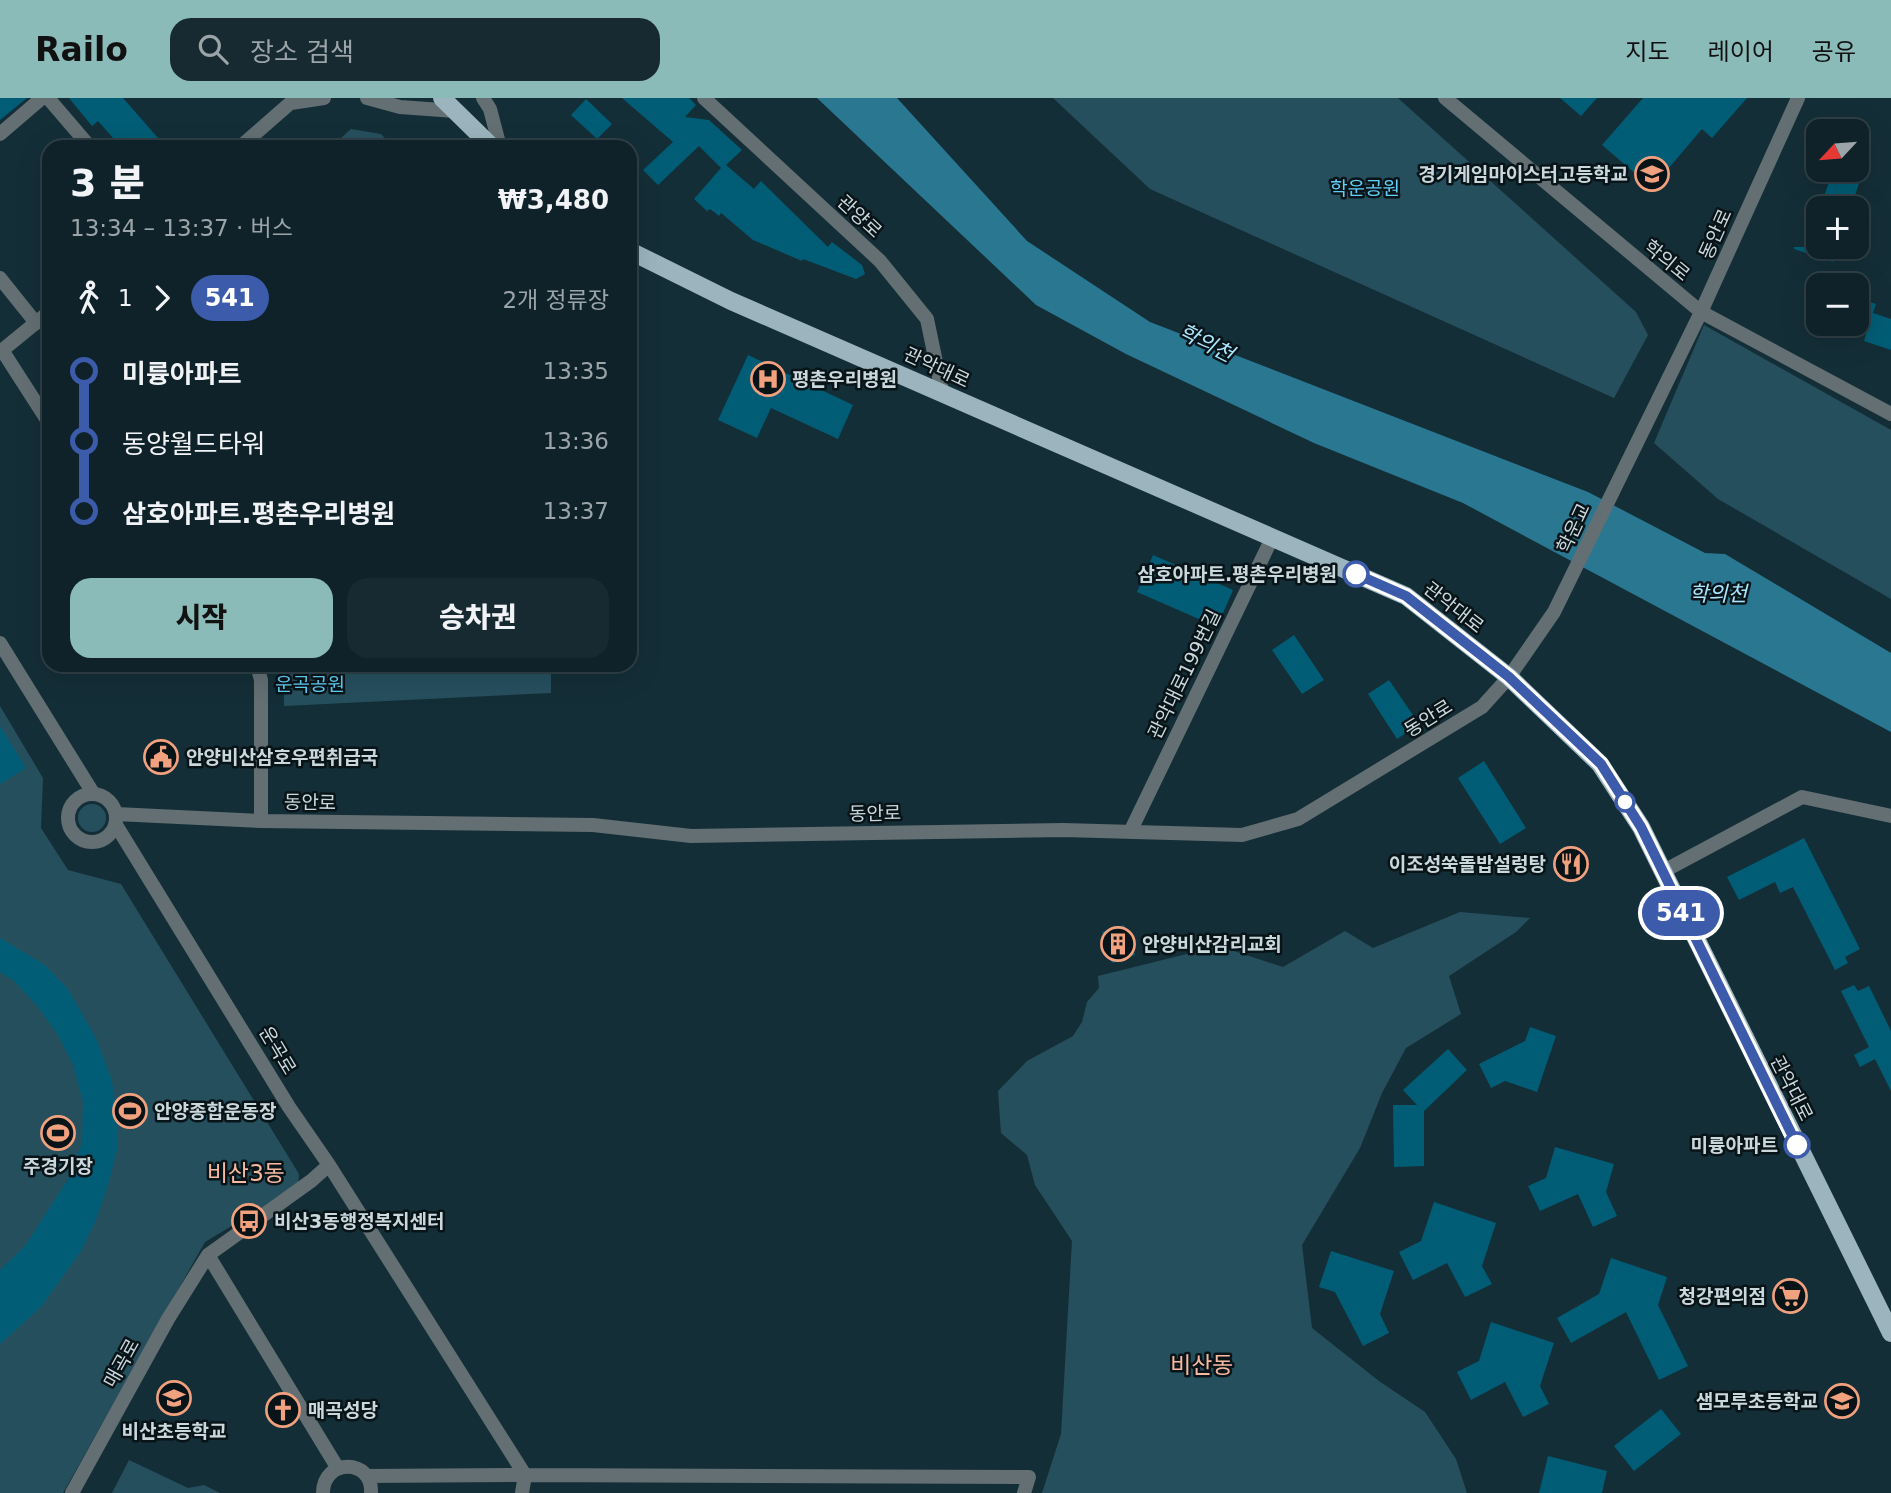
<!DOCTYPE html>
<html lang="ko">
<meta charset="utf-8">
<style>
:root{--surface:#0f2229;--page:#182a31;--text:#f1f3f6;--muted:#9ba4a8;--line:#2f3f46;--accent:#8bbbb9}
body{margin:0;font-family:"DejaVu Sans","Noto Sans KR",sans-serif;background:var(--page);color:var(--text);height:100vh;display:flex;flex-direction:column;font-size:26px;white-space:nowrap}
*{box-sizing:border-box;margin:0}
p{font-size:23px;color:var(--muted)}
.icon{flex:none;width:38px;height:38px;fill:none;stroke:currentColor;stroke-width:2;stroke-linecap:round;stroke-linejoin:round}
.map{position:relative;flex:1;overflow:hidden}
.panel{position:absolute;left:42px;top:42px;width:595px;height:532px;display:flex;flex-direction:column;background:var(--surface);border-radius:21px;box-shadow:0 7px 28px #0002,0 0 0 2px var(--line)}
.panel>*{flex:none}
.badge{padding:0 14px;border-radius:23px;font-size:24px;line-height:46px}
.needle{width:46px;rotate:244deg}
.tools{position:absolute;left:1806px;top:21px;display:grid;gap:14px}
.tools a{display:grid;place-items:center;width:63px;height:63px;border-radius:14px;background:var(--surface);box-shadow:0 7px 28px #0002,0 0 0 2px var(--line);font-size:35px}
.map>.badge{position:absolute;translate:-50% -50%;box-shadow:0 0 0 4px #fff}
.legs{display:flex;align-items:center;gap:10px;height:77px;padding:0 28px;font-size:23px}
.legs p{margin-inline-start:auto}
.overview{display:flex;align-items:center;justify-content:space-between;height:119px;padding:0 28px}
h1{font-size:38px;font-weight:800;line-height:52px}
.action{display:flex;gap:14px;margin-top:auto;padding:14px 28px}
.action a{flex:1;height:80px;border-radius:21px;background:var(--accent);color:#111;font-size:28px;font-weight:800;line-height:80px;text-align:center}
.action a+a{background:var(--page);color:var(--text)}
ul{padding:0 28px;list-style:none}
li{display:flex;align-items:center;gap:24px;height:70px;font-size:26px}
li i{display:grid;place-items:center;width:10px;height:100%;margin:0 9px;background:currentColor}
li i::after{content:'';width:18px;height:18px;margin:-9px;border:5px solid;border-radius:50%;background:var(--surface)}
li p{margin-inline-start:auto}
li:first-child i{background:linear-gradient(#0000 50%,currentColor 0)}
li:last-child i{background:linear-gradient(currentColor 50%,#0000 0)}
header{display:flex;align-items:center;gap:42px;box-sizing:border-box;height:98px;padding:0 35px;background:var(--accent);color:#111}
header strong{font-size:33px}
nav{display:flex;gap:38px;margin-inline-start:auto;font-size:24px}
.search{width:490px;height:63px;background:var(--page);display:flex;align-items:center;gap:18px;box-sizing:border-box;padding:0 24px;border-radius:21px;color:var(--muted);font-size:26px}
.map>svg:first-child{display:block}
</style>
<header>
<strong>Railo</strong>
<div class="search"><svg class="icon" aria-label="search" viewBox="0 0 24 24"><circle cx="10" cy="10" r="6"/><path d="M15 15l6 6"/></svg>장소 검색</div>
<nav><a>지도</a><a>레이어</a><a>공유</a></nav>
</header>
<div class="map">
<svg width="1891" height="1395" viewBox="0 0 1891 1395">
<rect width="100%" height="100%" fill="#142e37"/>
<!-- green -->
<path fill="#264f5e" d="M1053,0H1398L1636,214L1648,237L1614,300L1150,91Z
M351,31L381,36L393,49H331Z
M1704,227L1891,332V501L1718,401L1654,345Z
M284,567H551V595L284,608Z
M0,608L43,680L41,730L68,772L121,786L299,1076L298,1088L205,1144L63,1395H0Z
M78 720a14 14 0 1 1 28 0a14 14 0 1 1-28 0Z
M1460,814L1530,820L1516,834L1449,878L1461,916L1406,950L1382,995L1360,1050L1302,1147L1312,1230L1379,1283L1425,1314L1456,1361L1467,1395H1042L1061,1336L1072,1143L1035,1087L1027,1057L1001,1035L998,993L1027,963L1073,938L1082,924L1087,904L1099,890L1098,878L1219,848L1283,869L1345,833L1373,850Z
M129,1362L188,1390L204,1387L220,1395H112Z"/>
<!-- water -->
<path fill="#2a7791" d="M817,0H897L1027,143L1150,224L1588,394L1705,455L1725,456L1891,555V634L1463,405L1314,345L1126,256L1036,207Z"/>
<!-- building -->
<path fill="#005d75" d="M0,0H27L0,22Z
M69,0H123L166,49H121L98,23L92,28Z
M622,0H689L696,7L685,19L709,22L742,52L726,67L754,91L761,83L828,149L832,144L862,167L865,176L856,181L803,161L802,163L753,142L721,115L719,118L710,111L707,113L694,101L721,70L699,48L658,87L643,72L673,44Z
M1560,0H1597L1581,18Z
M1643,0H1747L1712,40L1702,31L1662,78L1654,71L1644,83L1602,47Z
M586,1L612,26L597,41L571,17Z
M1833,72H1863L1851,110H1820Z
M1794,149H1838L1833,164L1794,151Z
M1857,200L1876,206L1873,215L1891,221V252L1864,243L1867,233L1857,229Z
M748,257L853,307L838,341L771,310L757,340L718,322Z
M1153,457L1233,492L1217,529L1137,494Z
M1294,537L1324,582L1302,596L1272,552Z
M1389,582L1419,626L1397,641L1368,596Z
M0,628L26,670L0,686Z
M1484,663L1526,730L1500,746L1458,680Z
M1804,740L1860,851L1845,859L1848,865L1835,872L1793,789L1780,795L1775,784L1739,802L1727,779Z
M1124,827L1135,857L1112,865L1102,834Z
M0,840L45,867L68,891L97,942L112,983L117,1018V1052L108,1087L96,1122L81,1153L41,1209L0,1246V1172L25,1148L70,1078L82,1044L83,1004L73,967L58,937L38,909L14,883L0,874Z
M1854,887L1858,893L1869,888L1891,933V993L1875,961L1860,969L1854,957L1869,949L1841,893Z
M1530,929L1556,938L1537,994L1505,983L1491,990L1479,966L1525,943Z
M1448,951L1467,972L1424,1013V1068L1394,1069L1393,1007H1417L1403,992Z
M1555,1049L1614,1066L1606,1094L1617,1118L1593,1129L1578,1096L1540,1113L1528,1088L1546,1080Z
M1434,1104L1496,1125L1482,1168L1492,1186L1465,1199L1447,1165L1413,1182L1399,1154L1421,1143Z
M1331,1153L1394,1173L1380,1216L1389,1235L1363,1248L1335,1194L1319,1189Z
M1611,1160L1667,1179L1658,1207L1688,1268L1659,1282L1626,1214L1571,1245L1557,1220L1599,1196Z
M1491,1224L1554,1245L1540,1288L1549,1306L1523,1319L1505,1284L1471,1302L1457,1274L1479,1263Z
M1661,1311L1681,1336L1634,1373L1614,1348Z
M1548,1358L1607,1373L1602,1395H1539Z"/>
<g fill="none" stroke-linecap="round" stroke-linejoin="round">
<!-- minor -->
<path stroke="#636f73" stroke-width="14" d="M48,0L90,49
M0,36L42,0
M0,180L36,225
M2,252L49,325
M257,567L261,582V723
M1131,732L1273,438
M1662,774L1802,699L1891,718
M329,1067L525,1377
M208,1157L337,1369
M367,1378L525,1377
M72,1395L168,1221L208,1157L311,1083L329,1067L289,1009L116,727
M323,1395C323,1360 373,1360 371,1395
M522,1395L525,1377L1029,1379L1024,1395"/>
<!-- tertiary -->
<path stroke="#636f73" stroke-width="14" d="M367,0L400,9L455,13
M483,0L490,11L500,49
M704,0L880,163L927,221L942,293
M1445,0L1701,214L1891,316
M291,5L324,0
M240,49L296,0
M0,254L49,214
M0,545L93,695
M68 720a24 24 0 1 1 48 0a24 24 0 1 1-48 0Z
M116,716L261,723L593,727L691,738L1063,732L1242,737L1298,721L1482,609L1509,579L1554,514L1701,214L1798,0"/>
<!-- primary -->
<path stroke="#9bb4bd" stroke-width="18" d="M442,0L492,49
M630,153L731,203L1406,498L1509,579L1600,666L1641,729L1891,1235"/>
</g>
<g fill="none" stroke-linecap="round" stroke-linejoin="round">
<!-- line-1 casing -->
<g stroke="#fff" stroke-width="16">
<path id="line-1" d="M1356,476L1406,498L1509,579L1601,666L1641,729L1797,1047"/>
</g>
<!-- line-1 -->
<use href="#line-1" stroke="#3d5bab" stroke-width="10"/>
</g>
<!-- icons -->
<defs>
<g id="school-ring" transform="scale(1.75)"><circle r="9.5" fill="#091418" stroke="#f2a17e" stroke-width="1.5"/><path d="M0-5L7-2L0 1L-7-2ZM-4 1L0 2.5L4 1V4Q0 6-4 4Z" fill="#f2a17e"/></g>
<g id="hospital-ring" transform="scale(1.75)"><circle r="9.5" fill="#091418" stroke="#f2a17e" stroke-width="1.5"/><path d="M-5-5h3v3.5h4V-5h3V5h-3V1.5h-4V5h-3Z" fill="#f2a17e"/></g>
<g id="civic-ring" transform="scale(1.75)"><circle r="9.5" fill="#091418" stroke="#f2a17e" stroke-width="1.5"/><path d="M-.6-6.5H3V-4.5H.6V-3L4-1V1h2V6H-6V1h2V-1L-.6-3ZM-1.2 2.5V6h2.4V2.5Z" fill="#f2a17e"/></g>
<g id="restaurant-ring" transform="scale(1.75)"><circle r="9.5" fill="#091418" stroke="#f2a17e" stroke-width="1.5"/><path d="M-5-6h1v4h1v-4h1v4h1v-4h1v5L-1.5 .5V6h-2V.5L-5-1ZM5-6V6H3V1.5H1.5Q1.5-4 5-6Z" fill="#f2a17e"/></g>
<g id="building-ring" transform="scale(1.75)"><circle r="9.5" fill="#091418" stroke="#f2a17e" stroke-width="1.5"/><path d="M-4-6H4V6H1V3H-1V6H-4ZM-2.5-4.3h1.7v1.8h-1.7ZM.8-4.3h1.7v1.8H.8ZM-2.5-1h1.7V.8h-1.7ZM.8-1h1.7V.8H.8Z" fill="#f2a17e"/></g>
<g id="stadium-ring" transform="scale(1.75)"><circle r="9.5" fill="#091418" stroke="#f2a17e" stroke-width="1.5"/><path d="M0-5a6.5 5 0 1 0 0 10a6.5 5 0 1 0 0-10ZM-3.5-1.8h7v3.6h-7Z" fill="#f2a17e"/></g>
<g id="bus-ring" transform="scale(1.75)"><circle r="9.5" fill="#091418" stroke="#f2a17e" stroke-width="1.5"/><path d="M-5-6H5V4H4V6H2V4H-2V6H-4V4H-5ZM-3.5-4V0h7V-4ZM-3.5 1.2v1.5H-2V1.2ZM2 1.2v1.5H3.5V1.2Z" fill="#f2a17e"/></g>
<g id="supermarket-ring" transform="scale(1.75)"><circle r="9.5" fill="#091418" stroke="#f2a17e" stroke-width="1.5"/><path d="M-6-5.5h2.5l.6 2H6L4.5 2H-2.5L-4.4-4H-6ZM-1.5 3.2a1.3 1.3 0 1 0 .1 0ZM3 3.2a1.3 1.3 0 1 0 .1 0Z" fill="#f2a17e"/></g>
<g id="church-ring" transform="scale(1.75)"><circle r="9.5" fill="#091418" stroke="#f2a17e" stroke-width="1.5"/><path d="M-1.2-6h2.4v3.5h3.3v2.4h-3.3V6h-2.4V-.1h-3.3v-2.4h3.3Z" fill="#f2a17e"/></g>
</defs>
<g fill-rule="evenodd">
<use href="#school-ring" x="1652" y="76"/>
<use href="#hospital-ring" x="768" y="281"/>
<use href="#civic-ring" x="161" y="659"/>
<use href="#restaurant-ring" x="1571" y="766"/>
<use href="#building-ring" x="1118" y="846"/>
<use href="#stadium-ring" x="130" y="1013"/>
<use href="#stadium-ring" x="58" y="1035"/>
<use href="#bus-ring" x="249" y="1123"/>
<use href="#supermarket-ring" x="1790" y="1198"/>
<use href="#school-ring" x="174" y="1300"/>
<use href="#school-ring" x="1842" y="1303"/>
<use href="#church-ring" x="283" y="1312"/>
</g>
<!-- markers -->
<g fill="#fff" stroke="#3d5bab" stroke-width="3.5">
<circle cx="1356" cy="476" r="12"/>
<circle cx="1625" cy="704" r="9"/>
<circle cx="1797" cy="1047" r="12"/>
</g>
<g text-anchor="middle" stroke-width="5" stroke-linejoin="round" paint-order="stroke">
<!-- poi labels -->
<g font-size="19" font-weight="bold" fill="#cad8de" stroke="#091418" text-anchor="start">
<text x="1628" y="83" text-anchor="end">경기게임마이스터고등학교</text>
<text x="792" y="288">평촌우리병원</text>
<text x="186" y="666">안양비산삼호우편취급국</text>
<text x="1546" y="773" text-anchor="end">이조성쑥돌밥설렁탕</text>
<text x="1142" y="853">안양비산감리교회</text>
<text x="154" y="1020">안양종합운동장</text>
<text x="58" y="1075" text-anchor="middle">주경기장</text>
<text x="274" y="1130">비산3동행정복지센터</text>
<text x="1766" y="1205" text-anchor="end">청강편의점</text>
<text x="1818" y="1310" text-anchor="end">샘모루초등학교</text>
<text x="308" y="1319">매곡성당</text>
<text x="174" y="1340" text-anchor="middle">비산초등학교</text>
</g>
<!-- park labels -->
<g font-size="19" fill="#60cef5" stroke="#091418">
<text x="1365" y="97">학운공원</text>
<text x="310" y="593">운곡공원</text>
</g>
<!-- street labels -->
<g font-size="19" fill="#cad8de" stroke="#091418">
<text transform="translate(860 118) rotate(43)" y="7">관양로</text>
<text transform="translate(1715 136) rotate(-66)" y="7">동안로</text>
<text transform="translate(1667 162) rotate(39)" y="7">학의로</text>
<text transform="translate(937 269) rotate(25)" y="7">관악대로</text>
<text transform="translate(1573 430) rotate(-65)" y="7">학운교</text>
<text transform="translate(1454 509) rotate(38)" y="7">관악대로</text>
<text transform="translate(1184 576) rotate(-64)" y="7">관악대로199번길</text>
<text transform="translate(1428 620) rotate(-32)" y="7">동안로</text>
<text transform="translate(310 704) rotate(1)" y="7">동안로</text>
<text transform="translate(875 715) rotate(-1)" y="7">동안로</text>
<text transform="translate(278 952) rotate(59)" y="7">운곡로</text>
<text transform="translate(1792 990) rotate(63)" y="7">관악대로</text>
<text transform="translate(121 1265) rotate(-61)" y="7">매곡로</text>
</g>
<!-- stop labels -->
<g font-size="19" font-weight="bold" fill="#cad8de" stroke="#091418" text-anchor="end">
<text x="1337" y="483">삼호아파트.평촌우리병원</text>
<text x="1778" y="1054">미륭아파트</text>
</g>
<!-- water labels -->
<g font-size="21" font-style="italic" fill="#aae6fd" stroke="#091418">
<text transform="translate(1206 245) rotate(27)" y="7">학의천</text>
<text x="1718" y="503">학의천</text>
</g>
<!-- quarter labels -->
<g font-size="23" fill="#f7b99f" stroke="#091418">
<text x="246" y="1083">비산3동</text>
<text x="1202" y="1275">비산동</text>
</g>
</g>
</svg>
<div class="tools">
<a><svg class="needle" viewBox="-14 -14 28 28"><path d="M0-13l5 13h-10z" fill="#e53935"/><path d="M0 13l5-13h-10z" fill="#9ba4a8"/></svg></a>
<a>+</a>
<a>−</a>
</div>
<b class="badge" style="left:1681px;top:815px;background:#3d5bab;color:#fff">541</b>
<section class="panel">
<div class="overview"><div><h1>3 분</h1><p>13:34 – 13:37 · 버스</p></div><b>₩3,480</b></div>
<div class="legs"><svg class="icon" aria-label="walk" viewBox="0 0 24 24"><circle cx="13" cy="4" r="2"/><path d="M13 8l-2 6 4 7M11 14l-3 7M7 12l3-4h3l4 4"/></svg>1<svg class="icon" aria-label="forward" viewBox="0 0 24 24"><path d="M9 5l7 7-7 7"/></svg><b class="badge" style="background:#3d5bab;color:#fff">541</b><p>2개 정류장</p></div>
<ul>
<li><i style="color:#3d5bab"></i><b>미륭아파트</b><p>13:35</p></li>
<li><i style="color:#3d5bab"></i><span>동양월드타워</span><p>13:36</p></li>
<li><i style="color:#3d5bab"></i><b>삼호아파트.평촌우리병원</b><p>13:37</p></li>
</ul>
<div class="action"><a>시작</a><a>승차권</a></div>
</section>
</div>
